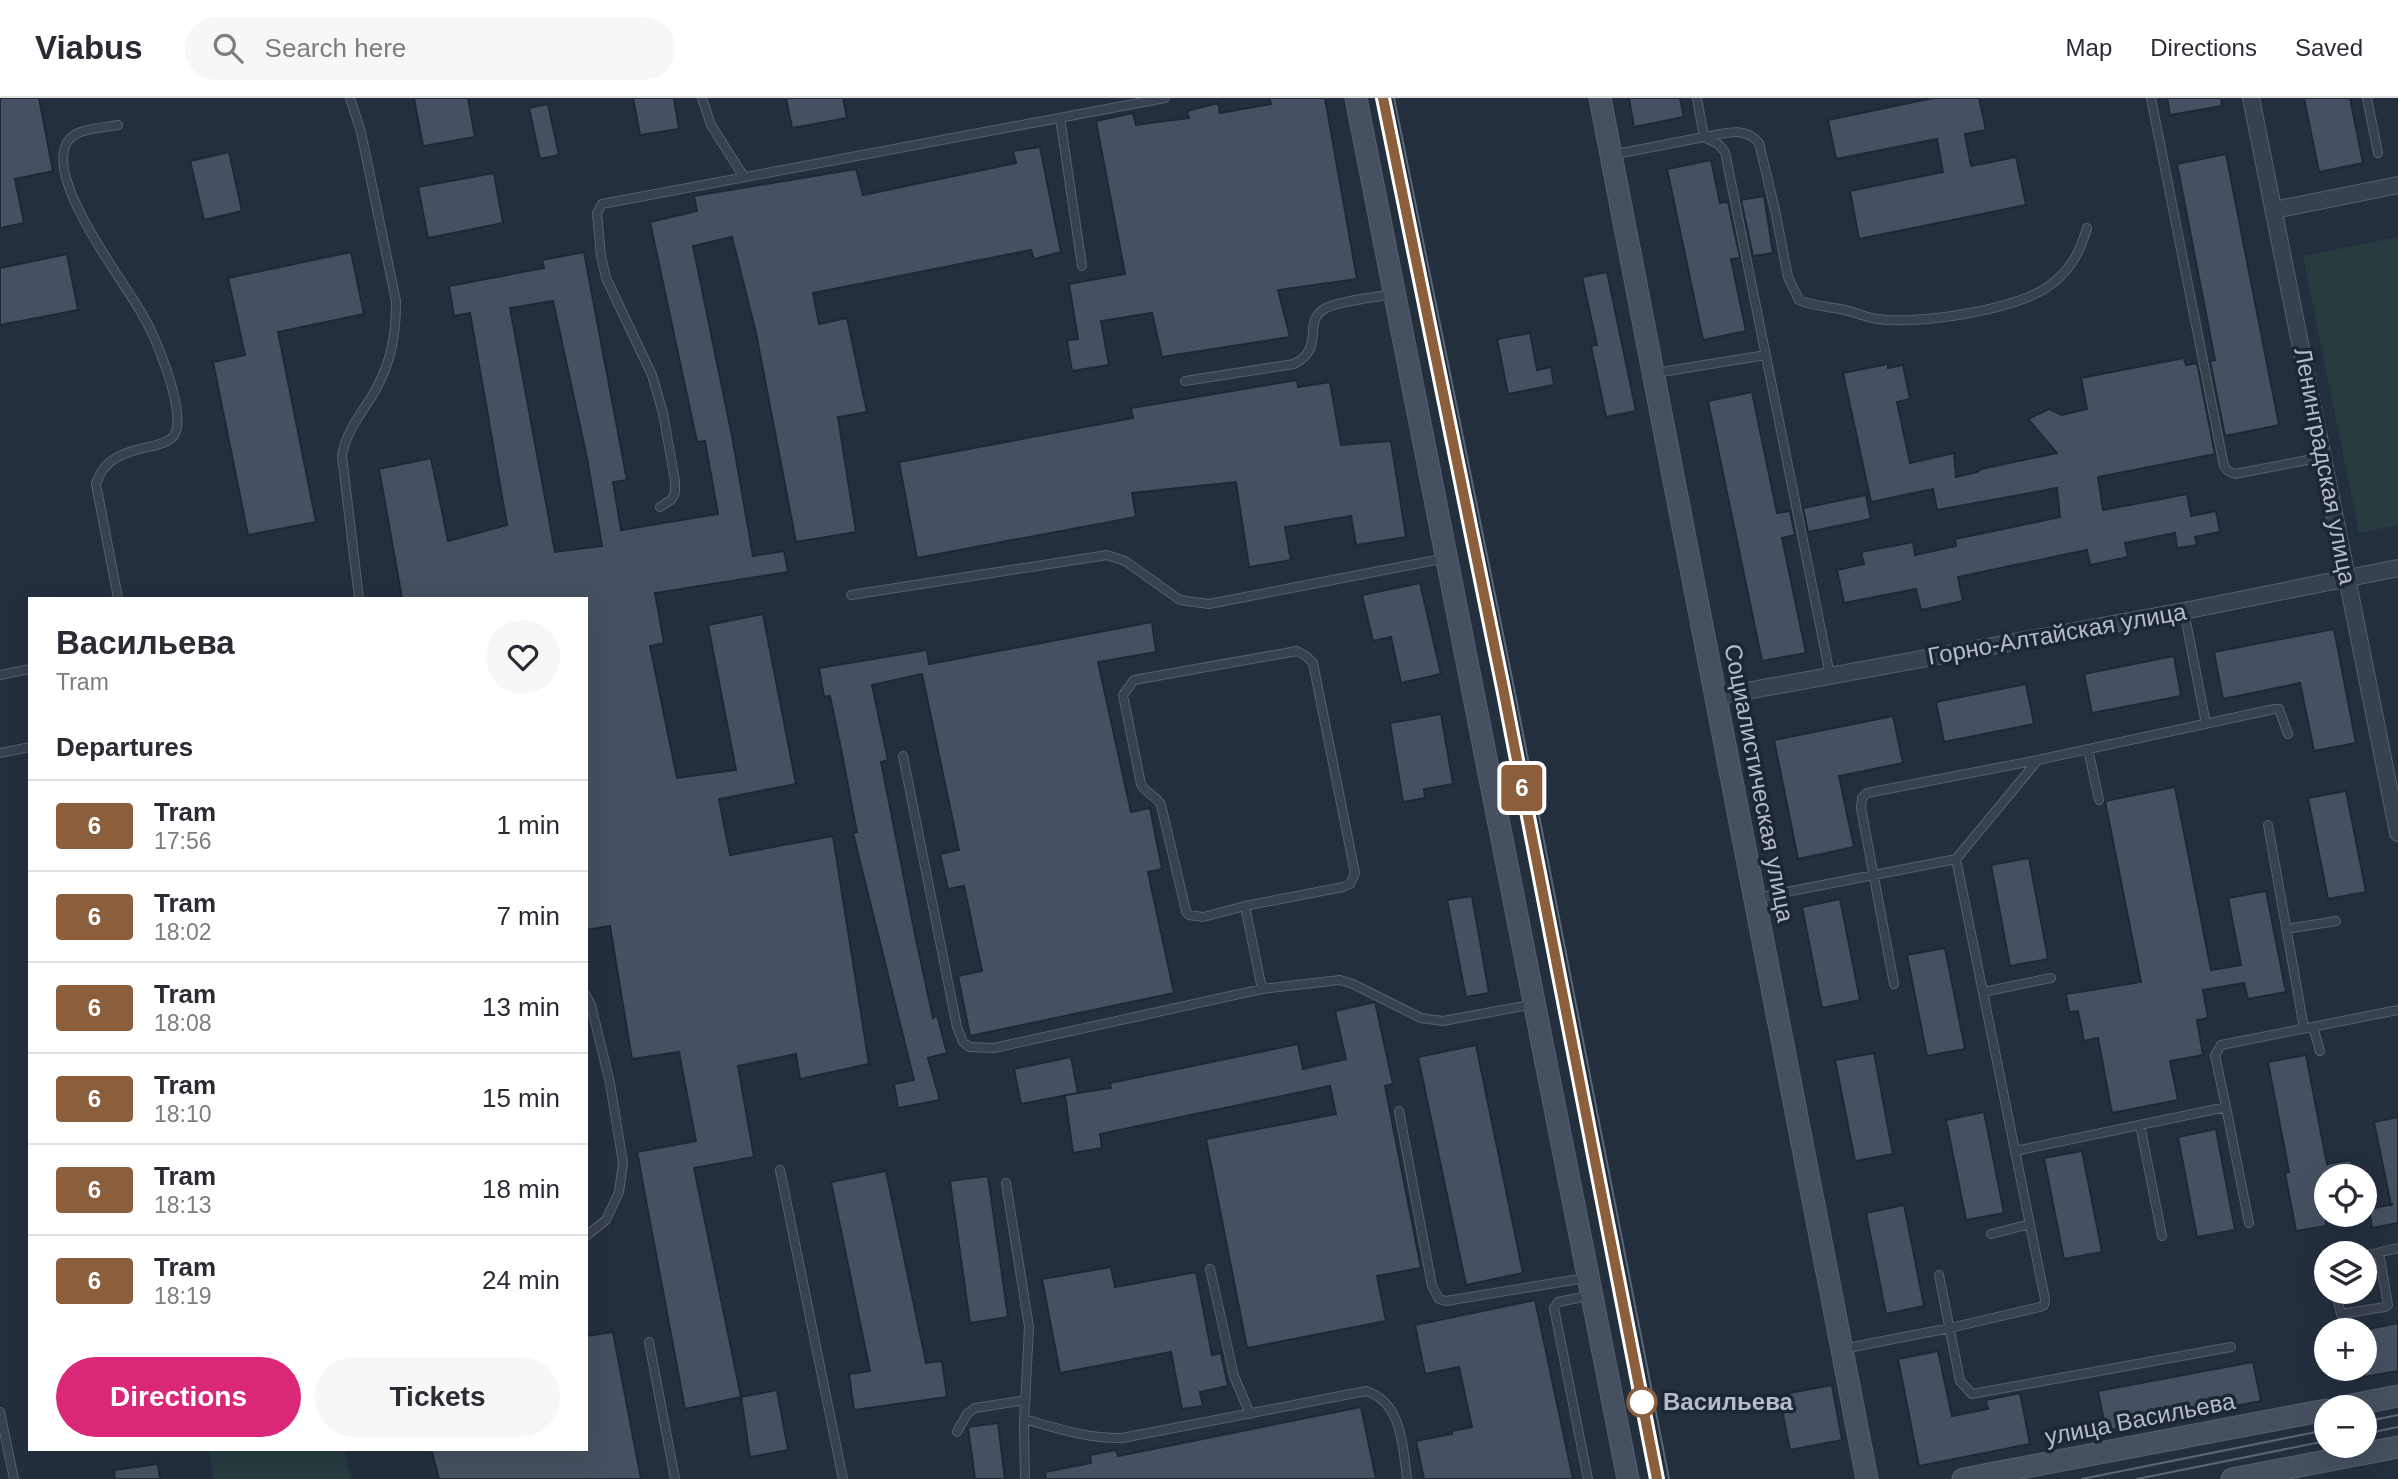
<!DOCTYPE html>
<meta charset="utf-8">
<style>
:root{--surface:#fff;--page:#f7f7f7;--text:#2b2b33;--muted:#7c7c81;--line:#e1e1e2;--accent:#db2777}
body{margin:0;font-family:Arial,sans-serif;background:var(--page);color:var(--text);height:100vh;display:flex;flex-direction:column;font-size:26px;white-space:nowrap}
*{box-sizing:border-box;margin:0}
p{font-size:23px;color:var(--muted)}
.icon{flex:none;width:38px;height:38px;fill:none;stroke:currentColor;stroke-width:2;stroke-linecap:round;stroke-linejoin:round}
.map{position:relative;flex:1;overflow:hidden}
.details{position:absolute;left:28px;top:499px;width:560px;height:854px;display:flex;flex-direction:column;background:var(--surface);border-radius:0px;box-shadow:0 7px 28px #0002}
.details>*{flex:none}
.badge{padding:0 14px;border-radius:5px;font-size:24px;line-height:46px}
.tools{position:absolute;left:2314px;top:1066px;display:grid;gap:14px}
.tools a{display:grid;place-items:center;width:63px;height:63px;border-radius:50%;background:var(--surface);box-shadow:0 7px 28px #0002;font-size:35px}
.map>.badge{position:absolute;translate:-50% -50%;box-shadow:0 0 0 4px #fff}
h2{padding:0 28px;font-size:26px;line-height:63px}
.round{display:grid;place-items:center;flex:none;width:74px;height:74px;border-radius:37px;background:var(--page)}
.summary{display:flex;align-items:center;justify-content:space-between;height:119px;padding:0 28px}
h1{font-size:33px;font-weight:700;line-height:52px}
.action{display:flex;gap:14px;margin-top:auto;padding:14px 28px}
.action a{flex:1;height:80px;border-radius:42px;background:var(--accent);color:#fff;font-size:28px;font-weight:700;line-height:80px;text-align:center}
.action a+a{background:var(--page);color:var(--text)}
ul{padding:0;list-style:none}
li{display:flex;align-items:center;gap:21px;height:91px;padding:0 28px;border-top:2px solid var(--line)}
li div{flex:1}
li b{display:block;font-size:26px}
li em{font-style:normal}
li .badge{min-width:77px;font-weight:700;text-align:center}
header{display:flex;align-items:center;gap:42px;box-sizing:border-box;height:98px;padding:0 35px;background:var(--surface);border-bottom:2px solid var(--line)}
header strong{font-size:33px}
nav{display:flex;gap:38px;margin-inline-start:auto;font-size:24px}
.search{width:490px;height:63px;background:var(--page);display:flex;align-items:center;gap:18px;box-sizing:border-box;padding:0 24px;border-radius:38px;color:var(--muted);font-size:26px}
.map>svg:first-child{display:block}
</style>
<header>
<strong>Viabus</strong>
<div class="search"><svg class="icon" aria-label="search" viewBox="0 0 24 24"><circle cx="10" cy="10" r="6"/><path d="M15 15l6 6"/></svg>Search here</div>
<nav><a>Map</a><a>Directions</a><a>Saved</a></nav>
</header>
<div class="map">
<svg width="2398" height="1381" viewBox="0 0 2398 1381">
<rect width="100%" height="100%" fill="#242f3e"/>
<!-- green -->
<path fill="#263c3f" d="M2398,139V427L2359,435L2303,158Z
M209,1351H344L351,1381H213Z"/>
<!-- building -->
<path fill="#455162" stroke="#1f2835" stroke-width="2" fill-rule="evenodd" d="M0,0H39L53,73L15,81L24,125L0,130Z
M414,0H468L475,39L423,48Z
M633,0H674L679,31L640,37Z
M786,0H843L847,20L792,30Z
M1269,0H1325L1357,181L1278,192L1290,239L1162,259L1152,215L1101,223L1109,267L1072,273L1067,242L1078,241L1069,186L1125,176L1096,23L1133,15L1136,27L1189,20L1187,13L1218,5L1220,15L1271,6Z
M1629,0H1680L1684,19L1634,29Z
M1933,0H1979L1986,32L1965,36L1971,68L2016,59L2026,107L1859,141L1850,93L1943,74L1937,41L1836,61L1828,22Z
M2167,0H2221L2222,8L2170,17Z
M2304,0H2350L2363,65L2319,74Z
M548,6L559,57L540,61L529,10Z
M1040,49L1061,154L1034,161L1031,152L813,195L819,226L847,220L867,314L838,319L856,434L796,444L756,235L732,139L693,148L732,338L753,458L784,453L788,474L655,495L664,545L650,548L677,680L736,672L708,527L763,516L796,686L719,701L730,757L833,738L869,966L800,981L796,956L738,968L754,1059L694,1070L741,1299L685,1311L637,1054L696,1043L679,954L632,961L610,828L586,832V500H402L379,371L431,360L448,443L507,427L470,215L454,218L449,188L544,170L542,162L584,154L627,382L613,384L621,432L718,416L705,343L697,344L650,124L697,113L694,98L856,71L863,97L1016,65L1013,53ZM553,203L587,360L602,448L555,454L510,210Z
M229,54L242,113L204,122L190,63Z
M2226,56L2279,327L2225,338L2210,263L2215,262L2177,66Z
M1711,62L1720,105L1728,104L1740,160L1731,161L1746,233L1703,242L1667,71Z
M494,75L503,125L428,140L418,89Z
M1764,98L1773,155L1753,158L1741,102Z
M351,154L364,216L278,234L316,424L248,437L213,264L245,257L228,180Z
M67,156L78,212L0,227V170Z
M1607,174L1636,313L1606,319L1591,248L1597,247L1582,179Z
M1530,235L1537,272L1551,269L1554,287L1508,296L1497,241Z
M2184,260L2186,267L2197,265L2215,356L2098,379L2103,412L2187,396L2191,418L2216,413L2220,434L2195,439L2197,447L2177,450L2175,435L2125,445L2128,459L2090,467L2087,452L1958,479L1963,503L1921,512L1916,491L1844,505L1837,472L1864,466L1861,454L1913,444L1915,457L1956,448L1955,441L2060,419L2057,390L1937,412L1933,391L1871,404L1843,275L1888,266V270L1903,267L1910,301L1897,304L1910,365L1954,355L1956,379L1977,374L1981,371L2057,355L2028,321L2049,311L2062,317L2087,311L2081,280Z
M1297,282L1298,289L1330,284L1341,347L1391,343L1406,439L1356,447L1351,418L1285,429L1291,462L1249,469L1236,384L1132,395L1136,419L917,460L899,364L1133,320L1131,310Z
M1752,294L1777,415L1790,413L1795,437L1782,440L1806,555L1762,563L1708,303Z
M1866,397L1871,421L1808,434L1803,410Z
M1420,485L1441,576L1401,585L1391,539L1373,543L1362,497Z
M1152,524L1156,554L1098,564L1131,714L1150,710L1162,771L1148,774L1174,895L970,938L958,878L982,873L964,788L948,791L940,756L959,752L922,576L872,587L888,662L881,664L916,841L933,920L937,917L947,955L928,960L940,1002L898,1010L894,986L914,982L853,735L857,734L841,651L830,598L824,599L819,570L927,552L929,566Z
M2334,531L2356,645L2314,653L2300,585L2223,601L2214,554Z
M2174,558L2181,598L2092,615L2084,576Z
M2026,586L2034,626L1944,644L1936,604Z
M1441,616L1453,686L1424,691L1425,700L1403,704L1390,625Z
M1893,618L1903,665L1839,678L1854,749L1798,761L1774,642Z
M2175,689L2211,872L2241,867L2228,800L2266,793L2286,894L2248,901L2244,885L2203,892L2208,920L2197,922L2203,957L2170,963L2178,1002L2112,1015L2098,940L2084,943L2078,913L2069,914L2066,896L2141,884L2105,703Z
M2346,693L2366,794L2328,801L2308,700Z
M2029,760L2048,861L2010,868L1991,767Z
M1472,798L1489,895L1466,899L1447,802Z
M1840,801L1860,902L1822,910L1802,809Z
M1945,850L1965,951L1927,958L1907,857Z
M1375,904L1393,986L1385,988L1421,1170L1377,1178L1386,1223L1247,1250L1206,1041L1336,1016L1330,988L1100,1036L1102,1050L1073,1055L1065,997L1111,990L1110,985L1298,946L1303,971L1346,961L1335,913Z
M1476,947L1523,1175L1466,1187L1418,959Z
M1874,955L1893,1056L1855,1063L1835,962Z
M2306,957L2327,1066L2351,1062L2354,1078H2326V1128L2296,1133L2285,1075L2289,1074L2268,964Z
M1071,959L1078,995L1021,1006L1014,971Z
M1984,1014L2004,1115L1966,1122L1946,1022Z
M2398,1019V1125L2372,1130L2369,1111L2393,1106L2391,1107L2374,1024Z
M2216,1031L2235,1132L2197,1139L2178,1039Z
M2082,1053L2102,1154L2064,1161L2044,1060Z
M886,1073L926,1265L942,1263L947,1299L854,1312L849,1276L870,1273L831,1084Z
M988,1078L1008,1219L970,1225L950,1083Z
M1904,1107L1924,1208L1886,1216L1866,1115Z
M1111,1169L1115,1189L1196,1174L1212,1257L1221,1255L1228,1288L1200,1294L1203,1308L1182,1311L1171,1254L1060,1275L1042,1181Z
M1535,1202L1573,1381H1424L1416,1343L1452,1336V1333L1472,1329L1459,1269L1425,1276L1415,1227Z
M2398,1225V1273L2364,1279V1232Z
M613,1234L641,1381H439L431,1351H586V1238Z
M1938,1253L1952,1318L1988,1311L1986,1302L2020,1295L2030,1346L1919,1368L1898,1261Z
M2253,1264L2261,1303L2106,1333L2098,1293Z
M1832,1287L1842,1342L1790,1352L1779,1297Z
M777,1292L788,1352L750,1359L741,1299Z
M1361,1309L1376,1381H1046L1045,1374L1091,1365L1090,1357L1116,1352L1118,1358Z
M998,1325L1005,1381H975L968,1329Z
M158,1366L160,1381H115L114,1372Z"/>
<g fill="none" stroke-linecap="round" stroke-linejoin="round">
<!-- lane casing -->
<g stroke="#565f6c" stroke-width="10">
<path id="lane" d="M350,0L361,34L396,203C396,235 392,262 376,291C364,313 346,332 342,358L359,500
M702,0L711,27L744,79
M2151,0L2224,368L2228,373L2235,376L2323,359
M2367,0L2378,55
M1060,20L1082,168
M118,27C104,30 76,30 68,43C43,79 122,181 141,214C156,239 181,301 177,330C173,359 110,338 96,386L118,500
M1704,39L1718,46L1725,54L1830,577
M1704,39C1724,36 1744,27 1759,45L1775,112L1788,179L1799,202C1812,208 1826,208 1840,211C1853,213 1864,219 1877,221C1918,227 2015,212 2049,188C2070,173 2080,154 2087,130
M1611,57L1704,39L1697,0
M1655,275L1766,257
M1185,283L1294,266C1326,249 1302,225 1324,211C1337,203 1377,199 1394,196
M660,409L671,402L675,395V383L663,315L652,277L606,180L601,158L597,115L602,106L1165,0
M851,497L1107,457L1125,463L1180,502L1209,506L1446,460
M2184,513L2206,626
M0,577L30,571
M2088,651L2099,702
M0,655L30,649
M903,658L957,929L963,944L969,949L994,950L1262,891
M2268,727L2304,930
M1956,761L2038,662
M1756,800L1956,761L2045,1201L2044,1207L2040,1209L1950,1230L1842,1251
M1245,808L1203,819L1189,817L1186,813L1161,707C1156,697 1146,696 1141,686L1123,597L1134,582L1297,553L1306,558L1313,565L1355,775L1350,786L1343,789L1245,808L1262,891L1340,882L1353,886L1421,920L1443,923L1534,906
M2286,831L2336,823
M1894,886L1861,710L1862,700L1867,695L2038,662L2274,611H2279L2288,636
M1983,894L2051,880
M586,897L591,907L610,985L623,1065L619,1094L606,1122L586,1138
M2313,929L2320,953
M2226,1009L2249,1125
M1399,1013L1432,1188L1439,1201L1446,1203L1585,1180
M2140,1027L2162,1138
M2015,1053L2226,1009L2215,957L2221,947L2398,912
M780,1072L843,1381
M1006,1085L1029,1229L1024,1326L1025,1381
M1991,1136L2030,1126
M2364,1158L2398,1150
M1210,1171L1234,1278L1250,1316
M1939,1177L1960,1283L1972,1296L2231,1249
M2336,1194L2341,1216L2385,1209L2388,1207L2379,1155
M649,1244L675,1381
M0,1314L14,1381
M1024,1321C1056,1330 1089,1341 1122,1340L1366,1293C1402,1304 1403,1349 1407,1381
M957,1334L967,1316L975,1310L1026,1302
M1588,1381L1554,1210L1558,1204L1592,1197"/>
</g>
<!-- street casing -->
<g stroke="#565f6c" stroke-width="18">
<path id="street" d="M2251,0L2398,735
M2274,112L2398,87
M1714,599L2184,513L2398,470"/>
</g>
<!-- secondary casing -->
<g stroke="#565f6c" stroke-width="23">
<path id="secondary" d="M1356,0L1628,1381
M1600,0L1867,1381
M2342,1309L2398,1298
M1963,1381L2326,1312
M2232,1381L2398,1349"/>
</g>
<!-- lane -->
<use href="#lane" stroke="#38414e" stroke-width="8"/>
<!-- street -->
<use href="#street" stroke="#38414e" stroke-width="16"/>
<!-- secondary -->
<use href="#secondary" stroke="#465061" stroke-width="21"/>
<!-- tram -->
<path stroke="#5a6575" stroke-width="2" d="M1383,0L1503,590L1657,1381
M1394,0L1514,590L1669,1381
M2364,1324L2398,1317
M2364,1336L2398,1329
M2082,1381L2326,1332
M2137,1381L2326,1343"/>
</g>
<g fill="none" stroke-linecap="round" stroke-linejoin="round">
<!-- line casing -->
<g stroke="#fff" stroke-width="16">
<path id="line" d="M1383,0L1503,590L1657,1381"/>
</g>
<!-- line -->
<use href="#line" stroke="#8b5e3c" stroke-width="10"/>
</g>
<!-- markers -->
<circle fill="#fff" stroke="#8b5e3c" stroke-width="3.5" cx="1642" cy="1304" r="14"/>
<g text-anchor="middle" stroke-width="7" stroke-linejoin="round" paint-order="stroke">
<!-- street labels -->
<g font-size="24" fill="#b4bcc9" stroke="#1d2633">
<text transform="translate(2325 368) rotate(79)" y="8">Ленинградская улица</text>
<text transform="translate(2057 536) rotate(-10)" y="8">Горно-Алтайская улица</text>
<text transform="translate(1759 685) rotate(79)" y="8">Социалистическая улица</text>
<text transform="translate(2140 1321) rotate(-11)" y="8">улица Васильева</text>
</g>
<!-- stop labels -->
<g font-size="24" font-weight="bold" fill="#b4bcc9" stroke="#1d2633" text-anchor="start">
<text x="1663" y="1312">Васильева</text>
</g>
</g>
</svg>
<div class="tools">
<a><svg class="icon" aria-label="locate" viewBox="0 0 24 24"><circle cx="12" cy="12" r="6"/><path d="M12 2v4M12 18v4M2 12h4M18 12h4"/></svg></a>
<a><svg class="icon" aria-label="layers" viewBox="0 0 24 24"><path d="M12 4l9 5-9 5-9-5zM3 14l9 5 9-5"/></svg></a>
<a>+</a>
<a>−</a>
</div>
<b class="badge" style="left:1522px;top:690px;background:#8b5e3c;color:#fff">6</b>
<section class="details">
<div class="summary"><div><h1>Васильева</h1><p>Tram</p></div><a class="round"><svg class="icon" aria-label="heart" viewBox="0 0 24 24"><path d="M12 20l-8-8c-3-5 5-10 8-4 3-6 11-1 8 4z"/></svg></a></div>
<h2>Departures</h2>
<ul>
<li><span class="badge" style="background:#8b5e3c;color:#fff">6</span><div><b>Tram</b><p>17:56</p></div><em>1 min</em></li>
<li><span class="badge" style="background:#8b5e3c;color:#fff">6</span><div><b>Tram</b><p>18:02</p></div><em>7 min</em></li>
<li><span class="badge" style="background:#8b5e3c;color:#fff">6</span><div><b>Tram</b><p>18:08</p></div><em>13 min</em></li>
<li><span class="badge" style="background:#8b5e3c;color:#fff">6</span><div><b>Tram</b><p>18:10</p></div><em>15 min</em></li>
<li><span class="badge" style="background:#8b5e3c;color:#fff">6</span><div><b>Tram</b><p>18:13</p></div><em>18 min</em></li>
<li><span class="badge" style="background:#8b5e3c;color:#fff">6</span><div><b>Tram</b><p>18:19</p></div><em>24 min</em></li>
</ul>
<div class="action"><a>Directions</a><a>Tickets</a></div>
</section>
</div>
